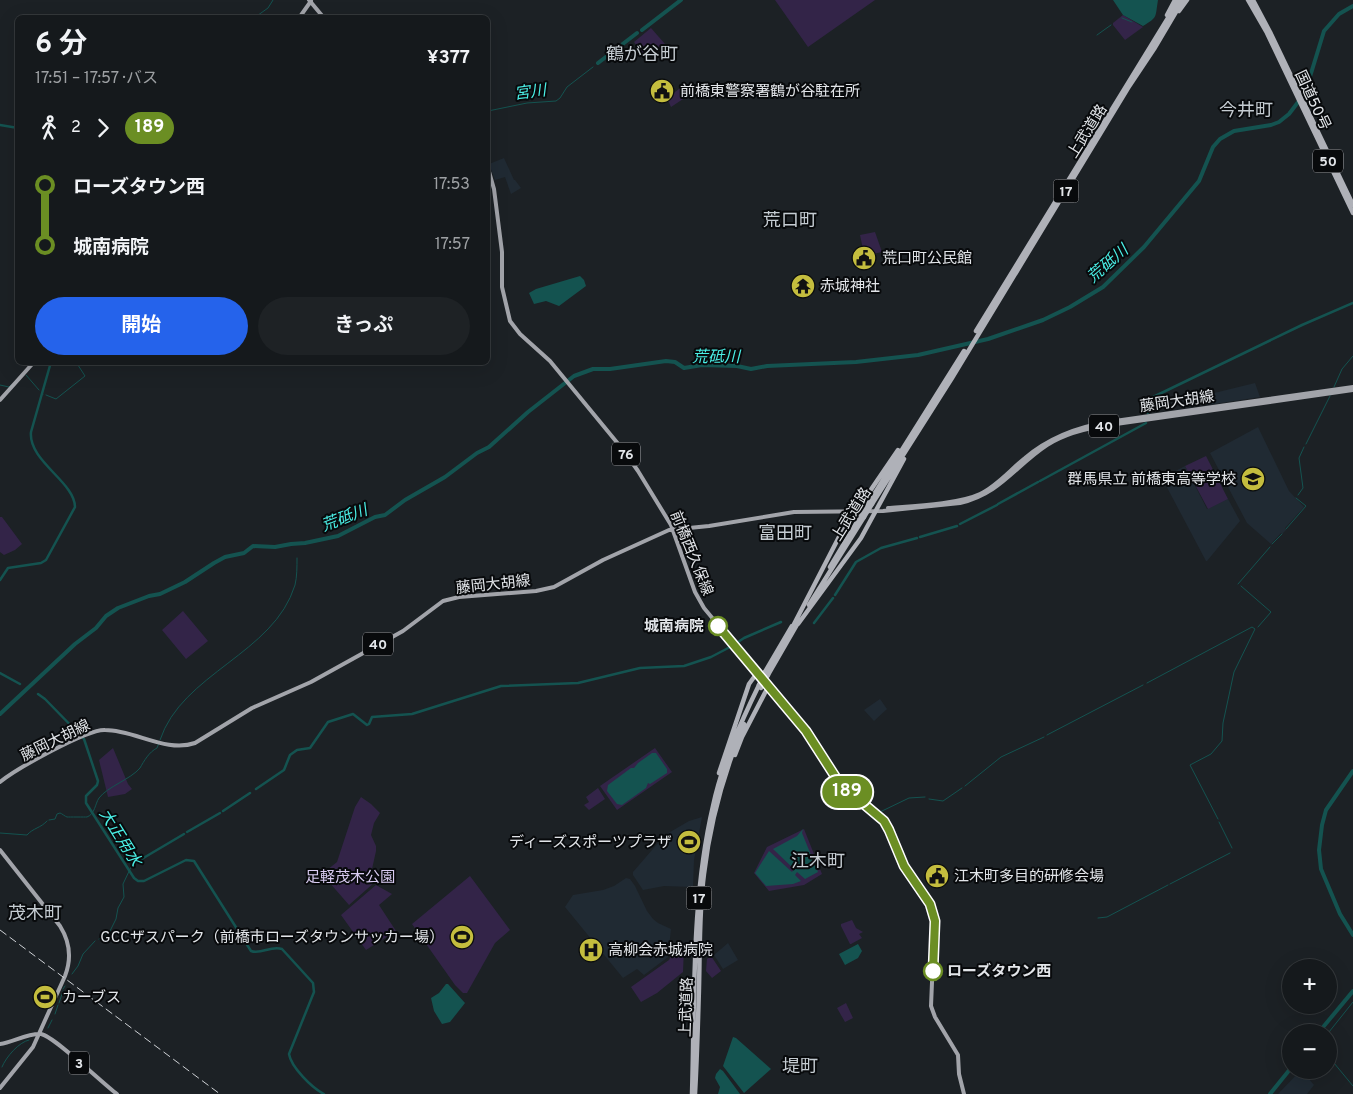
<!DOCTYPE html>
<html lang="ja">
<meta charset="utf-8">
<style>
:root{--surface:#15191c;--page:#1e2225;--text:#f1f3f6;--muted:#9da0a3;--line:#34383b;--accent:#2563eb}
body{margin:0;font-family:Overpass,"Noto Sans JP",sans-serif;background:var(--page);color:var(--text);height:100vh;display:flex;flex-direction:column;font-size:19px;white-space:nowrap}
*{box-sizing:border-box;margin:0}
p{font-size:16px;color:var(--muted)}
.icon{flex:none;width:28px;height:28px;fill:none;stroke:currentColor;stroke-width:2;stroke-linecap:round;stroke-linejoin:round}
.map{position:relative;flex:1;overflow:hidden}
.side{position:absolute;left:15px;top:15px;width:475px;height:350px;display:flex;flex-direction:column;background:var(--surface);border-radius:8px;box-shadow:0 5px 20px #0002,0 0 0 1px var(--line)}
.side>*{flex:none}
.badge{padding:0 10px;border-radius:16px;font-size:18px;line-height:32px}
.tools{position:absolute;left:1282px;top:959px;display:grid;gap:10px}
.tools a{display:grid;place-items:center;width:55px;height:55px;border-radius:50%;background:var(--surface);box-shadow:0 5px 20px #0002,0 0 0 1px var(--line);font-size:25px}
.map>.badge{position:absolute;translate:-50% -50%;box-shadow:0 0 0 2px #fff}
.legs{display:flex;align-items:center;gap:8px;height:55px;padding:0 20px;font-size:16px}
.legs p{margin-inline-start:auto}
.overview{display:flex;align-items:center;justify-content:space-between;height:85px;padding:0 20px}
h1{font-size:28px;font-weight:700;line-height:38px}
.primary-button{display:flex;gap:10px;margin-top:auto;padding:10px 20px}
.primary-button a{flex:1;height:58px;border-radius:30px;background:var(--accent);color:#fff;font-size:20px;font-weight:700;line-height:58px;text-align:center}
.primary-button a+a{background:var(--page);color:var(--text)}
ul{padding:0 20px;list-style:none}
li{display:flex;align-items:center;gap:18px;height:60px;font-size:19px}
li i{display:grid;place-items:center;width:8px;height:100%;margin:0 6px;background:currentColor}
li i::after{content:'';width:12px;height:12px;margin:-6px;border:4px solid;border-radius:50%;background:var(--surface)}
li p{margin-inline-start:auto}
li:first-child i{background:linear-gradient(#0000 50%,currentColor 0)}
li:last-child i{background:linear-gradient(currentColor 50%,#0000 0)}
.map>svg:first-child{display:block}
</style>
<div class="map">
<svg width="1353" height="1094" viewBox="0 0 1353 1094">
<rect width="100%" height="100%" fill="#1c2125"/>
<!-- built -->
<path fill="#202a33" d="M504,158L514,180H515L521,188L511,194L505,177L495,180L489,164Z
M1255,383L1260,397L1207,405L1206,395Z
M1258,427L1289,491L1304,507L1285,528L1286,530L1282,534L1281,533L1271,544L1247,523L1210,453Z
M1185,466L1207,509L1228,499L1240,521L1207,561H1206L1162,478Z
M880,699L887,709L874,721L864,710Z
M702,817L694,860L693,887L664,886L643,890L633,875V872L665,835L689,821Z
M626,878L630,879L635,886L647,911L653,919L658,923L671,929L668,957L644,975L637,969L623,978L565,907L573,895L603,890L614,886Z
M728,943L738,960L723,969L714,955Z
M1301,1070L1314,1085L1307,1094H1278Z"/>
<!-- green -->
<path fill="#332448" d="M775,0H875L808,47Z
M1123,15L1143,27L1125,40L1113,25V23Z
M651,28L665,44L646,59L634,42Z
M683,86L689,95L671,107L667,98Z
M875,232L882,252L868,255L867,254H864L860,235Z
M1206,456L1228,499L1208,509L1185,466Z
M0,517H2L22,544L15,550L4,555L0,552Z
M183,611L208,641L186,659L162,630Z
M113,748L128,784L132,789L125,794L108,797L99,760Z
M655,748L672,772L617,810L600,786Z
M598,788L605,799L589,810L584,805L589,802L586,797Z
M361,797L371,804L380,813L374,823L371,835L376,846V851L370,878L375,882L349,905L322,874L337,862L355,807Z
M804,829L822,874L804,885L769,891L754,873L767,847Z
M470,876L510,930L495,943L467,993H463L455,985L412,924Z
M376,885L392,894L379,905L396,931L366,950L341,915Z
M852,920L856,928L863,932L859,934L862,938L851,944H850L841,926V924Z
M672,946L684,948L683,972L657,993L641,1002L631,987L669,960L671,956Z
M711,956L721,971L712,978L706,971L707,959Z
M846,1003L853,1018L845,1022L837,1008Z"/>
<!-- water -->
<path fill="#145350" d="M1113,0H1158C1155,18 1158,17 1143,26L1123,15Z
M580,276L584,280L586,286L559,306L546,301L534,304L529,293L536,289Z
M652,753H656L667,769V773L650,784L648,783L646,788L622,805L617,804L607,791L608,785L631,768H634L638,763Z
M803,829L802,833L818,872L805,879L797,872L795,875L801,881L793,884L766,886L755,873L769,851L792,872L794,869L773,849L797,836Z
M858,944L862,951L858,958L845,965L839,954Z
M446,984H448L465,1003L450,1022L442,1024L434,1011L431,998L439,993Z
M733,1037L736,1038L771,1069L744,1093L723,1066Z
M720,1069L723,1071L740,1094H718L720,1087L715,1078L716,1074Z"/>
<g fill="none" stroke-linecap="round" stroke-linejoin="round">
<!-- stream -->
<path stroke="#145350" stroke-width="1" d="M254,18L268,8L273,0
M1122,18L1132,22
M1097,35L1111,25
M488,111L527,103L556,101L560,98L567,87L593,67
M26,375L39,390
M0,385L9,387L11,385
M1334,387L1342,369L1353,356
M42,393L43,394
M46,395L56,399L85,376L76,362
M1306,444L1330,396
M1298,495L1303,488L1299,458L1304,447
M1286,529L1306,506L1296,498
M1272,544L1282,534
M0,579H1
M1238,584L1270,547
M1241,586L1271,612L1258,627
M1147,683L1252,627L1255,629L1234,672L1223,723L1222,741L1211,754L1190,765L1218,819
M1047,735L1143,685
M160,740C182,673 274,654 295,585C297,577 297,567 297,558
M965,786L1001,757L1044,737
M929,799L943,801L962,788
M880,812L909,798L925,797
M49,820L55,819L57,814L60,813C61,813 66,817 67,817C69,817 85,817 87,817C95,814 95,804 99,798C107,787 131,779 140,768C144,761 149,752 157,748L159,743
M1219,822L1232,848
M0,833L27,835C33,828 41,828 47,821
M1170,884L1230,853
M1098,918L1107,917L1168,885
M99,939L109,933L116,919L118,908L124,897L123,884L132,865
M72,974L78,966L83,954L95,941
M63,989L65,986
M59,1003L63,991
M55,1014L58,1005
M48,1028L52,1020
M1329,1032L1353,1002
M1329,1057L1353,1086
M2,1067C6,1057 19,1042 29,1040"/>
<!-- canal -->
<path stroke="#145350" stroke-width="2.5" d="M0,125L18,128
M1149,399L1302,325L1353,303
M1148,413L1149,401
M1040,481L1146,423
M998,504L1038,482
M960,524L997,505
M920,537L957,526
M0,580L8,568L41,563L46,560L75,507C75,482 28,461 31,432L51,362
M835,595L856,562L881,548L917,538
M814,623L833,598
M735,644L744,638L781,622
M0,673L20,684
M38,694L45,699L84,739L98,781L97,785L86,796V803L134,878L138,881H144L186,860L194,861L251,951C261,955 271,945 282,949L313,983L314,992L289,1054C291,1067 312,1088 324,1094
M256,789L284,770L290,755L297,750L310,748L328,722L353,714L367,725L369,724L372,717L412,714L501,686L578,683L640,668L684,666L711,657L732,646
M223,811L250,793
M187,832L220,813
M140,860L184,834
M132,865L138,862"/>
<!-- river -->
<path stroke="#145350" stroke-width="4" d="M642,30L681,0
M598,63L637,33
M0,714L75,644L96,628L106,616L118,608L149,596L160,594L185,582L214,563L225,557L244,553L253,546L275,547L291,544L305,543L338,536L375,517L385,515L405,500L445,477L477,453L489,447L528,412L574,376L593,369H610L666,361L675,362L684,368L702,365L737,366L751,369L767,366L856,362L918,355L988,339L1043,320L1070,307L1103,287L1144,247L1199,181L1213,147L1220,139L1234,131L1271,125L1279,122L1289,114L1305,93L1324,31L1339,14L1353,6
M1353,771L1326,810L1322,825L1319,850L1321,869L1340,914L1353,935
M1319,1032L1353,991
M1270,1094L1291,1068"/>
<!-- primary -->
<path stroke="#a2a4aa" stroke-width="4" d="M309,0L324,18
M299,18L311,1
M488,168L494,189L502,252V287L510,321L520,334L550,361L624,451L638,471L671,525L695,592L704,608L806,731L840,785L853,797L878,815L887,826L904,866L930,904L933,913L934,935L931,1006L935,1017L958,1055L959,1074L964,1094
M0,400L34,362
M888,508C913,506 959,504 980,494C997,486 1010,470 1025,458C1050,437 1077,427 1108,422L1353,387
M0,782C16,769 87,729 105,730C135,730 166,753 195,743L252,708L311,682L403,631L443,601L459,597L536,591L554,587L603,560L669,530L709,526L794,512L883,511L960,503C1000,494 1015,466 1047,445C1066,433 1087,428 1109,425L1353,390
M0,850L60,926C70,942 72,958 65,976L33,1047L0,1088
M0,1044C13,1042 28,1033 41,1034C54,1036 102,1083 117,1094"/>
<!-- trunk -->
<path stroke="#afb1b8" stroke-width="4.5" d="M1248,0L1267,33L1353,213
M1253,0L1270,32L1353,205
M1179,11L1187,0
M1167,15L1175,0
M976,331L1179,0
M868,504L964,351
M872,504L952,378L1128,88L1154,49L1183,0
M830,567L860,517
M809,605L864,517
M798,624L861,538L904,459
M792,628L840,535L898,450
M765,672L792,626
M768,675L798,623
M735,755L742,737L768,687
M719,773L749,684L757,673
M692,1094C695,998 691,900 713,806C722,764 740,724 759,685
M695,1094C697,1059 698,1023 699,988C700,950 699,912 704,874C710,822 724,772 744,724"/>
<!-- rail -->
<path stroke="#ced1d5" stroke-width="1" stroke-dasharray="8 4" stroke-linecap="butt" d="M0,930L220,1094"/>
<!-- trunk-bridge -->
<path stroke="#afb1b8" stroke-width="4.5" d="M860,517L868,504
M864,517L872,504
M759,685L765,672
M761,688L768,675"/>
</g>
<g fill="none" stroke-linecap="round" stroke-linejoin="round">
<!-- line-1 casing -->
<g stroke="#fff" stroke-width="11">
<path id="line-1" d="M718,626L806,731L840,784L884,821L889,830L904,866L930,904L935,921L933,971"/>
</g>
<!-- line-1 -->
<use href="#line-1" stroke="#6b8e23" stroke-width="8"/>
</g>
<!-- icons -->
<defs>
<g id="civic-disc" transform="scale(1.25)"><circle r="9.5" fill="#c4bd3e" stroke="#080a0c"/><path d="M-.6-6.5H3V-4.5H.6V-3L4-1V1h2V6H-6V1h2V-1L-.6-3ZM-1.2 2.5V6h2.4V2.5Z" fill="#111"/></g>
<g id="temple-disc" transform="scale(1.25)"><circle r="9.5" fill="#c4bd3e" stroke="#080a0c"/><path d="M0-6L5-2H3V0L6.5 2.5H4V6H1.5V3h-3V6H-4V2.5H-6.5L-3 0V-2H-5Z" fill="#111"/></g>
<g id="school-disc" transform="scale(1.25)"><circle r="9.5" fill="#c4bd3e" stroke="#080a0c"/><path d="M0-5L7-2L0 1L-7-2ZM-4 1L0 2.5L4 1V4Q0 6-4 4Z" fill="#111"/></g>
<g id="stadium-disc" transform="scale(1.25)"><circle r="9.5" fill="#c4bd3e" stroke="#080a0c"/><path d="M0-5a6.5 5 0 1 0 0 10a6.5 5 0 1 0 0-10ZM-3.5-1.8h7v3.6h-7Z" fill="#111"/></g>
<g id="hospital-disc" transform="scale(1.25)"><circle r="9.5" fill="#c4bd3e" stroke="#080a0c"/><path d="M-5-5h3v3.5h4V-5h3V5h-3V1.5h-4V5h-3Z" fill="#111"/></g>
</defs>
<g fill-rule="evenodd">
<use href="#civic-disc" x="662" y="91"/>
<use href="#civic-disc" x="864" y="258"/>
<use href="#temple-disc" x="803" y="286"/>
<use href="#school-disc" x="1253" y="479"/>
<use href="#stadium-disc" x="689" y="842"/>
<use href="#civic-disc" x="937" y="876"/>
<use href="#stadium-disc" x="462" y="937"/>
<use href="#hospital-disc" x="591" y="950"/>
<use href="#stadium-disc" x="45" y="997"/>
</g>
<!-- markers -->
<g fill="#fff" stroke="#6b8e23" stroke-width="2.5">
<circle cx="718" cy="626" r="9"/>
<circle cx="933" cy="971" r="9"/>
</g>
<g text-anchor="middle" stroke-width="4" stroke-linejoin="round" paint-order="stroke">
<!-- shield labels -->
<g fill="#080a0c" stroke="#a1a3a7" stroke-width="1">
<rect x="1313" y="149.5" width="30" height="23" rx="4"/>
<rect x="1053.5" y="179.5" width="25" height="23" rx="4"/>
<rect x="1089" y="414.5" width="30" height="23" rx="4"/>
<rect x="612" y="442.5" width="28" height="23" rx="4"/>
<rect x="363" y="632.5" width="30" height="23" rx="4"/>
<rect x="686.5" y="886.5" width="25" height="23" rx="4"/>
<rect x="69" y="1051.5" width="20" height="23" rx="4"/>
</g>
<g font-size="14" font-weight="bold" fill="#e2e5e9">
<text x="1328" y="166">50</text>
<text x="1066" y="196">17</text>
<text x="1104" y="431">40</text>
<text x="626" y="459">76</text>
<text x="378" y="649">40</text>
<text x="699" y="903">17</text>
<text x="79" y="1068">3</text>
</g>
<!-- poi labels -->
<g font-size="15" fill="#e2e5e9" stroke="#080a0c" text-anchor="start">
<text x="680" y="96">前橋東警察署鶴が谷駐在所</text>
<text x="882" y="263">荒口町公民館</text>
<text x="820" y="291">赤城神社</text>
<text x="1236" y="484" text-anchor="end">群馬県立 前橋東高等学校</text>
<text x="672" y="847" text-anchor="end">ディーズスポーツプラザ</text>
<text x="954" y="881">江木町多目的研修会場</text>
<text x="444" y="942" text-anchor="end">GCCザスパーク（前橋市ローズタウンサッカー場）</text>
<text x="608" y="955">高柳会赤城病院</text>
<text x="62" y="1002">カーブス</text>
</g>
<!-- street labels -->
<g font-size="15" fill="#e2e5e9" stroke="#080a0c">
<text transform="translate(1313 100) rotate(65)" y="5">国道50号</text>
<text transform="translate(1087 131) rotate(-58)" y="5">上武道路</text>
<text transform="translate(1177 401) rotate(-8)" y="5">藤岡大胡線</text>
<text transform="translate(851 514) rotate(-58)" y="5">上武道路</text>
<text transform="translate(692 553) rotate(68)" y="5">前橋西久保線</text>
<text transform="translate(493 584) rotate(-6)" y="5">藤岡大胡線</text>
<text transform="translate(55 740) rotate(-26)" y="5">藤岡大胡線</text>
<text transform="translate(686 1007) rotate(-88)" y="5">上武道路</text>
</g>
<!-- stop labels -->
<g font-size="15" font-weight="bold" fill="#e2e5e9" stroke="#080a0c" text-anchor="end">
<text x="704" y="631">城南病院</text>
<text x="947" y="976" text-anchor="start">ローズタウン西</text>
</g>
<!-- park labels -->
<g font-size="15" fill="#d8cbf1" stroke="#080a0c">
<text x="350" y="882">足軽茂木公園</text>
</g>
<!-- water labels -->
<g font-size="16" font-style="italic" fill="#4aefe6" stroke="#080a0c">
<text transform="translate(530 91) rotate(-7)" y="6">宮川</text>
<text transform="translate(1107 263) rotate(-41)" y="6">荒砥川</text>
<text x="716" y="362">荒砥川</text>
<text transform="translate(344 517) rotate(-21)" y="6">荒砥川</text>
<text transform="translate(121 837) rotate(58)" y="6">大正用水</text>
</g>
<!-- quarter labels -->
<g font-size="18" fill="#c5ccd2" stroke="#080a0c">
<text x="642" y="60">鶴が谷町</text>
<text x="1246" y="116">今井町</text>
<text x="790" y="226">荒口町</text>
<text x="785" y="539">富田町</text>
<text x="818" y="867">江木町</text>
<text x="35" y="919">茂木町</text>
<text x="800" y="1072">堤町</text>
</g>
</g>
</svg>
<div class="tools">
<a>+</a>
<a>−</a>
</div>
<b class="badge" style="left:847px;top:792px;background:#6b8e23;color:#fff">189</b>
<section class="side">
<div class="overview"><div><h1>6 分</h1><p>17:51 – 17:57 · バス</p></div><b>¥377</b></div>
<div class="legs"><svg class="icon" aria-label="walk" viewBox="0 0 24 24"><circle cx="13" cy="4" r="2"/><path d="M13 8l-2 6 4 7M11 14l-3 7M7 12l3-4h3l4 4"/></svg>2<svg class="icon" aria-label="forward" viewBox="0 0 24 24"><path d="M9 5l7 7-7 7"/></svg><b class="badge" style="background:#6b8e23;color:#fff">189</b></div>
<ul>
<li><i style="color:#6b8e23"></i><b>ローズタウン西</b><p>17:53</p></li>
<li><i style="color:#6b8e23"></i><b>城南病院</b><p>17:57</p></li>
</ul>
<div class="primary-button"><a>開始</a><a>きっぷ</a></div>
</section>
</div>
